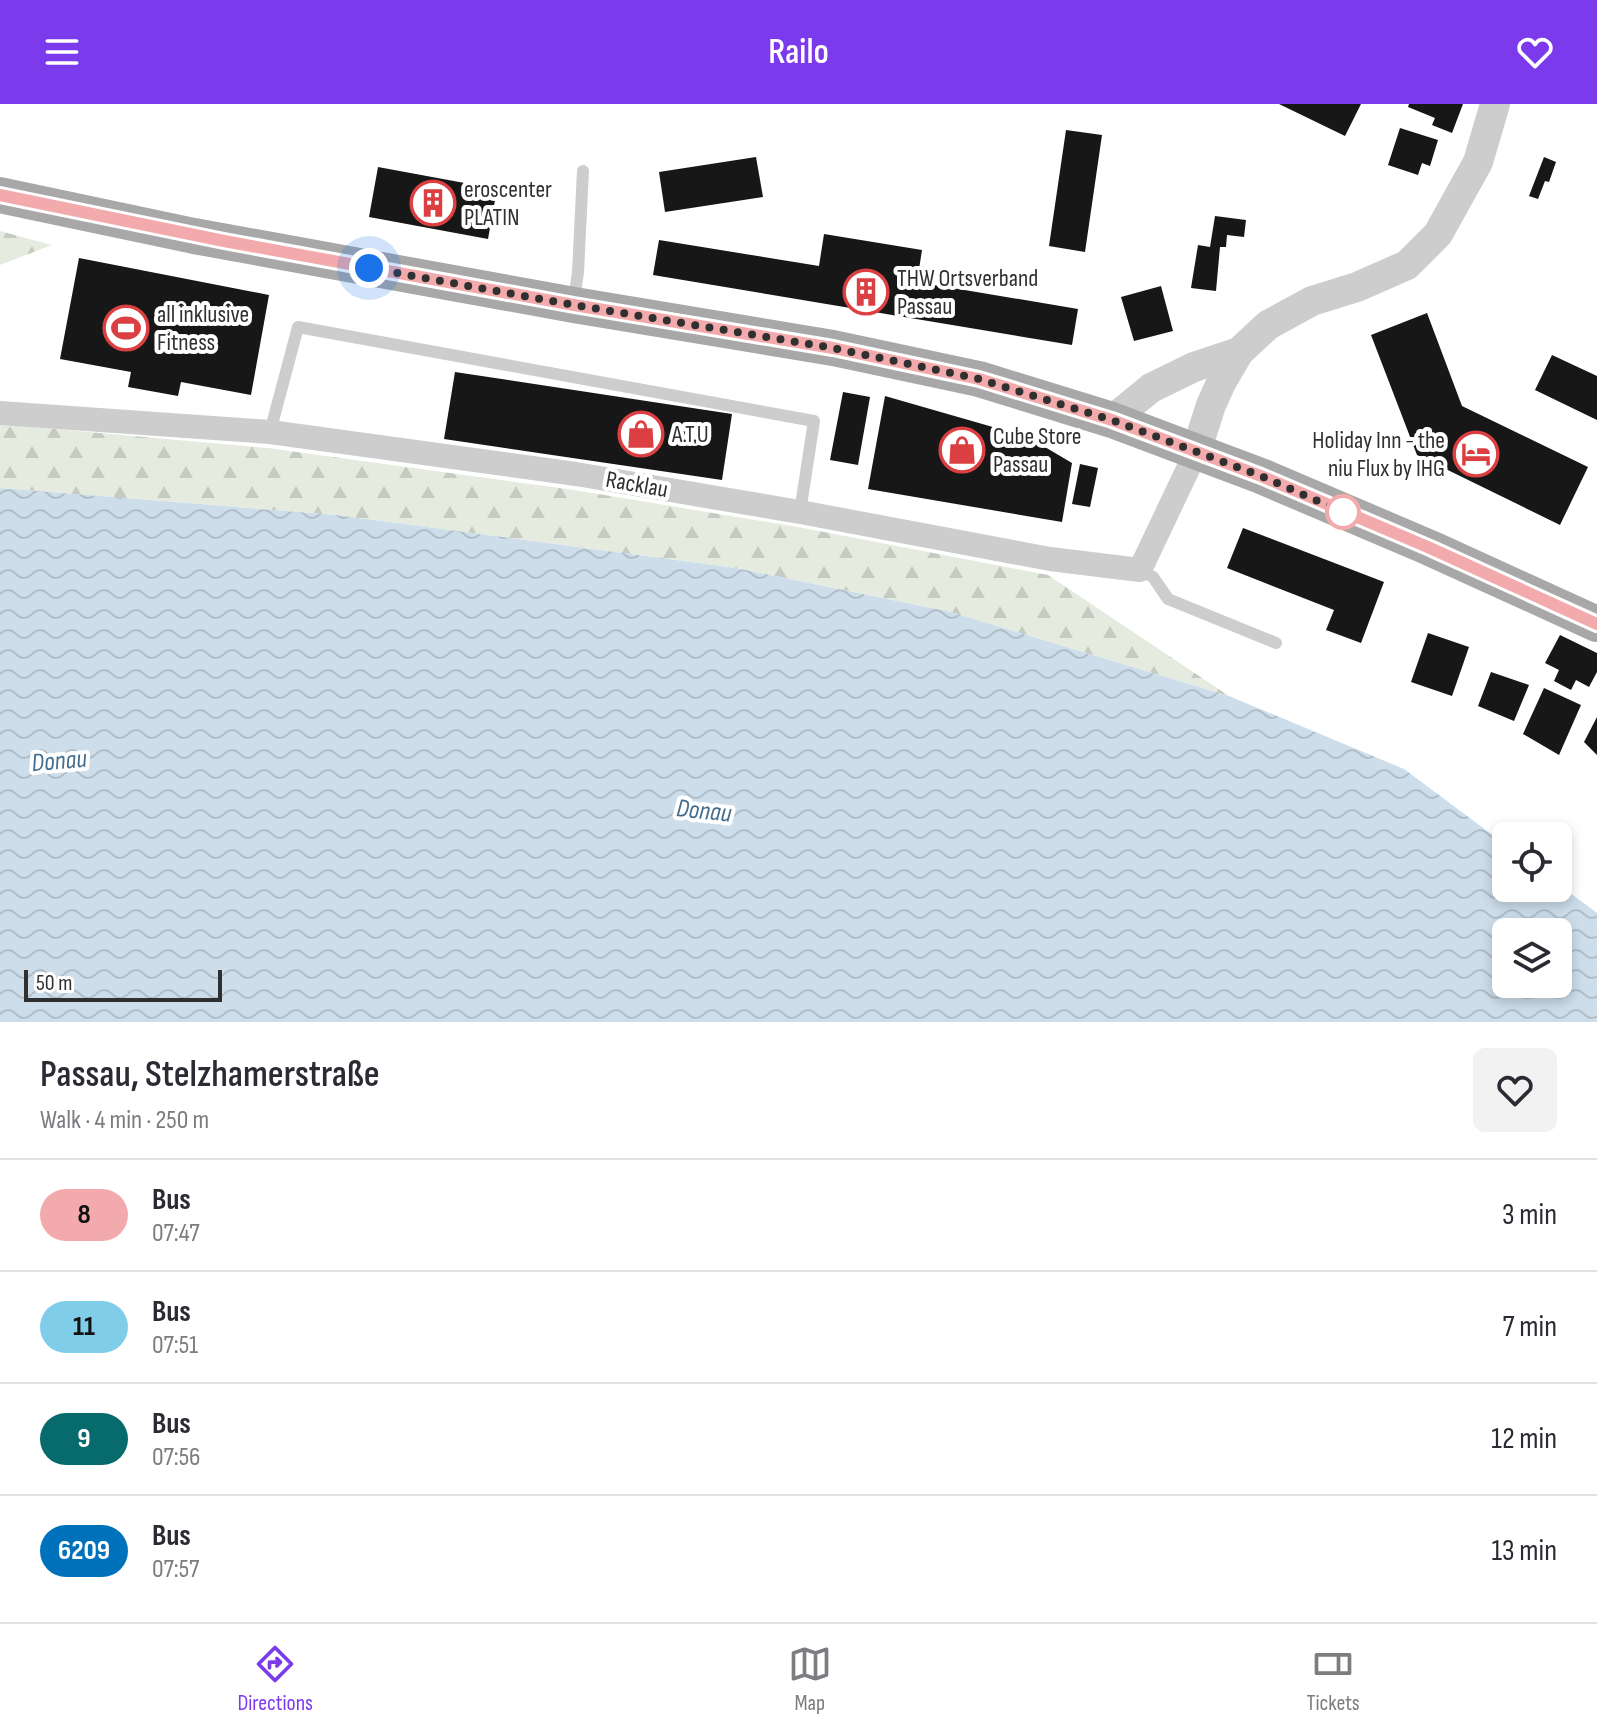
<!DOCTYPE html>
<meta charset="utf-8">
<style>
:root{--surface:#fff;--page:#f2f2f3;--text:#2b2b33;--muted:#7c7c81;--line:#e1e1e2;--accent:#7c3aed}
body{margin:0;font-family:"Sofia Sans Condensed",sans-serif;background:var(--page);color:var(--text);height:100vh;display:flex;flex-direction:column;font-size:30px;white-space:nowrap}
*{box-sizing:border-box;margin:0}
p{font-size:26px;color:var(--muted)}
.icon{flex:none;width:44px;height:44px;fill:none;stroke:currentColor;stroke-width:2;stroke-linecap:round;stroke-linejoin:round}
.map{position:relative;height:918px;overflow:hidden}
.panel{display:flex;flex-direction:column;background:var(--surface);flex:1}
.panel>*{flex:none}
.badge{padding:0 16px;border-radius:26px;font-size:28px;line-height:52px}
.tools{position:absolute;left:1492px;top:718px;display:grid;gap:16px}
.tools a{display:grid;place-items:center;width:80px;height:80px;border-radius:12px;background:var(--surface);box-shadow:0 4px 12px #0003;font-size:40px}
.scale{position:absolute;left:24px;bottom:20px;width:198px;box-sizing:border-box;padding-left:8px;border:4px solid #303030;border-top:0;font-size:22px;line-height:28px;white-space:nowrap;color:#303030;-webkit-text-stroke:6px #fff;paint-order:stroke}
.you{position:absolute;width:40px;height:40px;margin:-20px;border:6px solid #fff;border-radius:50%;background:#1a73e8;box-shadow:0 0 0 12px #1a73e833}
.map>.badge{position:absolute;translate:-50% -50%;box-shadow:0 0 0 4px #fff}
.round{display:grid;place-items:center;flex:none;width:84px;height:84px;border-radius:12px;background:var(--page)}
.headline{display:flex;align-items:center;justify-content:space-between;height:136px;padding:0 40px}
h1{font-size:38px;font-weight:600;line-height:60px}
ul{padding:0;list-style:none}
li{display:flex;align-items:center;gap:24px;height:112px;padding:0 40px;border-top:2px solid var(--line)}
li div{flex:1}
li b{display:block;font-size:30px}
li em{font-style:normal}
li .badge{min-width:88px;font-weight:700;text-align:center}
header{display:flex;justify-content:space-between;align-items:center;height:104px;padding:0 40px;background:var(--accent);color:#fff;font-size:36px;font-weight:600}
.menu{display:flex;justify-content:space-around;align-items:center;height:112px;border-top:2px solid var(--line);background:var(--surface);font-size:22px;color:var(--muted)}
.menu a{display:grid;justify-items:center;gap:4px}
.menu .selected{color:var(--accent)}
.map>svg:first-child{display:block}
</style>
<header><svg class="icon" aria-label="menu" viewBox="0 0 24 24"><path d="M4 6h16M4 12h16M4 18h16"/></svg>Railo<svg class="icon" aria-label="heart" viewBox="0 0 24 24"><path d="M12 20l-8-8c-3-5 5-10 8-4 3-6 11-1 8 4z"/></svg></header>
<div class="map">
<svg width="1597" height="918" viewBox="0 0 1597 918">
<defs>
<pattern id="forest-firs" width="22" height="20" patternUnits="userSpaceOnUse" patternTransform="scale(2)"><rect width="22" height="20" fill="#e5ecdf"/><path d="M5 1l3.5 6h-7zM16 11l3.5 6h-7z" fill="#c5cbc0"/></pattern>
<pattern id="water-waves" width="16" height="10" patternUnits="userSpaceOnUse" patternTransform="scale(2)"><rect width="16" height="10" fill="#cdddea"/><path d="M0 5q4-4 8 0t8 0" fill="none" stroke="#b0bec9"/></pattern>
</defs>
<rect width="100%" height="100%" fill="#fff"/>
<!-- forest -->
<path fill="url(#forest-firs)" d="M0,127L52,141L0,161Z
M0,320L268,344L574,386L798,423L1048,471L1229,592L951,508L736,464L336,411L0,384Z"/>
<!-- water -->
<path fill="url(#water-waves)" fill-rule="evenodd" d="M0,384L336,411L736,464L951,508L1229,592L1404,665L1506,741V784H1558V780L1597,809V918H0ZM1506,828H1558V880H1506Z"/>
<!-- building -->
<path fill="#171717" d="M1279,0H1361L1345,32Z
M1409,0H1463L1452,29L1432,21L1435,14L1408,3Z
M1400,24L1438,36L1430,62L1422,59L1418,71L1388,61Z
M1066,26L1102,31L1085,148L1049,142Z
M756,53L763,93L665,108L659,68Z
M1544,53L1556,58L1549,78L1545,77L1538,95L1529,92Z
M378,63L497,85L488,135L369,113Z
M1215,112L1246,116L1244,133L1227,131L1226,143H1220L1216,187L1191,184L1198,141L1210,143Z
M824,130L922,146L917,178L1078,205L1072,241L653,171L659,136L819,162Z
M79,154L269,191L251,291L181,278L178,292L128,283L131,268L60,255Z
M1161,182L1173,227L1134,237L1121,193Z
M1427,209L1462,302L1588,363L1560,421L1417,351L1371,231Z
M1552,251L1597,272V316L1535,286Z
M455,268L732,310L722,376L444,335Z
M843,288L870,293L858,361L830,356Z
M885,292L1028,333L1072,359L1062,418L868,385Z
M1080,360L1098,364L1090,403L1072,400Z
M1243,424L1384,478L1361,539L1326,526L1334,506L1227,464Z
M1428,529L1469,543L1452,592L1411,578Z
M1560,531L1597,549V568L1589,583L1576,576L1571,586L1554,577L1559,566L1545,559Z
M1491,568L1529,581L1514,617L1478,602Z
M1544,584L1581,601L1559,651L1523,630Z
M1597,613V651L1584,638Z"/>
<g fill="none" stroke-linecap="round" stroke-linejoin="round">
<!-- service -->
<path stroke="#cdcdcd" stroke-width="12" d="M574,197L578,168L583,67
M270,328L298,223L814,317L800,408
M1140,466L1153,473L1168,495L1276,539"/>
<!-- minor -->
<path stroke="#cdcdcd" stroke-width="24" d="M0,309L270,328L576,370L800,408L1050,455L1140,466L1196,348"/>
<!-- tertiary -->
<path stroke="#cdcdcd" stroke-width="30" d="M1112,316L1151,284L1194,263L1239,248
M1196,348L1211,301L1221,279L1239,248L1268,221L1312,197L1357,183L1407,161L1438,130L1478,58L1495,0"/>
<!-- primary -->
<path stroke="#a8a8a8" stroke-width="36" d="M0,91L194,132L574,201L833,244L979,275L1112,316L1261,372L1430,444L1597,520"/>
</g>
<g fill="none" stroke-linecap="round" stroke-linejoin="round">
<!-- line casing -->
<g stroke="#fff" stroke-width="18">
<path id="line" d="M0,91L224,137L574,201L833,244L979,275L1112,316L1261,372L1430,444L1597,520"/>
</g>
<!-- line -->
<use href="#line" stroke="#f3aaac" stroke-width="12"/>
<!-- walk -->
<path stroke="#303030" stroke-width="8" stroke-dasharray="0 14.4" d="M369,164L574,201L833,244L979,275L1112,316L1261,372L1343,408"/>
</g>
<!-- icons -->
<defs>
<g id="building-ring" transform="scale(2.3)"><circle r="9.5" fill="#fff" stroke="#db3f42" stroke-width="1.5"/><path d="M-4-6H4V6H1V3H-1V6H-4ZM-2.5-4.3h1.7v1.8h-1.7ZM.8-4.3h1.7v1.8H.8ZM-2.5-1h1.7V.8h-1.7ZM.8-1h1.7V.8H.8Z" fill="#db3f42"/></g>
<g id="stadium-ring" transform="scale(2.3)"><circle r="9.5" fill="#fff" stroke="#db3f42" stroke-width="1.5"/><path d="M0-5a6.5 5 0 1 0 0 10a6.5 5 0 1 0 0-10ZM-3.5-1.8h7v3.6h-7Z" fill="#db3f42"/></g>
<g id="shop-ring" transform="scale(2.3)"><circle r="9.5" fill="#fff" stroke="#db3f42" stroke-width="1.5"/><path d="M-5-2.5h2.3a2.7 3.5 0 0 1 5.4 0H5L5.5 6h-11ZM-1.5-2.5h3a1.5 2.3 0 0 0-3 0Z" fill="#db3f42"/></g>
<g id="hotel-ring" transform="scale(2.3)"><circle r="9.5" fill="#fff" stroke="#db3f42" stroke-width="1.5"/><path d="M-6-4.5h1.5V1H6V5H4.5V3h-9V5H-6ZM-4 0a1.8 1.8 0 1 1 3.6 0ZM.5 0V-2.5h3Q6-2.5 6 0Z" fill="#db3f42"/></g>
</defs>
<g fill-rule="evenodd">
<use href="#building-ring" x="433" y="99"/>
<use href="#building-ring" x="866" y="188"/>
<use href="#stadium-ring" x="126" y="224"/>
<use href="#shop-ring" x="641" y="330"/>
<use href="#shop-ring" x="962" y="346"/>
<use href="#hotel-ring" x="1476" y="350"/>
</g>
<!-- markers -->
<circle fill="#fff" stroke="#f3aaac" stroke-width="4" cx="1343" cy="408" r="16"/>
<g text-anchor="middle" stroke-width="8" stroke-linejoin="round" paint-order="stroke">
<!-- poi labels -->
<g font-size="24" fill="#303030" stroke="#fff" text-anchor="start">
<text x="464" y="93">eroscenter<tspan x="464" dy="28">PLATIN</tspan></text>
<text x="897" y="182">THW Ortsverband<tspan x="897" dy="28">Passau</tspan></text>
<text x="157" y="218">all inklusive<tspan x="157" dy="28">Fitness</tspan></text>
<text x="672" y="338">A.T.U</text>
<text x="993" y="340">Cube Store<tspan x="993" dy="28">Passau</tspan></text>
<text x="1445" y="344" text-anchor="end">Holiday Inn - the<tspan x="1445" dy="28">niu Flux by IHG</tspan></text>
</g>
<!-- street labels -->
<g font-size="24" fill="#303030" stroke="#fff">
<text transform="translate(637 380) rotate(10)" y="8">Racklau</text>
</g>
<!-- water labels -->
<g font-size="26" font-style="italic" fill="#426d8e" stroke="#fff">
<text transform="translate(59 656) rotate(-5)" y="9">Donau</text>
<text transform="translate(704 706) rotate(6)" y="9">Donau</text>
</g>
</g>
</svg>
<div class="tools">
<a><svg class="icon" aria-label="locate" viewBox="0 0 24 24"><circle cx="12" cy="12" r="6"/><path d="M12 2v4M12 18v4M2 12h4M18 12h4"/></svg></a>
<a><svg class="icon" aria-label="layers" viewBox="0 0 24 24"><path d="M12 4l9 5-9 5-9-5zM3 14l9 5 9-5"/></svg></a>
</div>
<div class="scale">50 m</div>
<div class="you" style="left:369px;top:164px"></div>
</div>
<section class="panel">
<div class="headline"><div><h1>Passau, Stelzhamerstraße</h1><p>Walk · 4 min · 250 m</p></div><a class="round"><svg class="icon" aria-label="heart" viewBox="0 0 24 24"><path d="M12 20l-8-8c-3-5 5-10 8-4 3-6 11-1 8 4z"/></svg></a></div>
<ul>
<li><span class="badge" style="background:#f3aaac;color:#111">8</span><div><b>Bus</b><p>07:47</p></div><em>3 min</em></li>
<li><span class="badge" style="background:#80cde9;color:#111">11</span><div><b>Bus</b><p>07:51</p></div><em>7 min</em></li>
<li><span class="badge" style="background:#076a6c;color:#fff">9</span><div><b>Bus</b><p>07:56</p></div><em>12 min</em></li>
<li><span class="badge" style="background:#0072bc;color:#fff">6209</span><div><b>Bus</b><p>07:57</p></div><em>13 min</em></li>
</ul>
</section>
<nav class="menu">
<a class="selected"><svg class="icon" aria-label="directions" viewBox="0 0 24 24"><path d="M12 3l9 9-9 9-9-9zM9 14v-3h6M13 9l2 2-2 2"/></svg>Directions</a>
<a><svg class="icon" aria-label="map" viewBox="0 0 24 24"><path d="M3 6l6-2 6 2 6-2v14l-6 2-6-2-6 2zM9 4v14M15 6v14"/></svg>Map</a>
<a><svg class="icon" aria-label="tickets" viewBox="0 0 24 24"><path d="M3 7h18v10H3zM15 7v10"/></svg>Tickets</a>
</nav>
